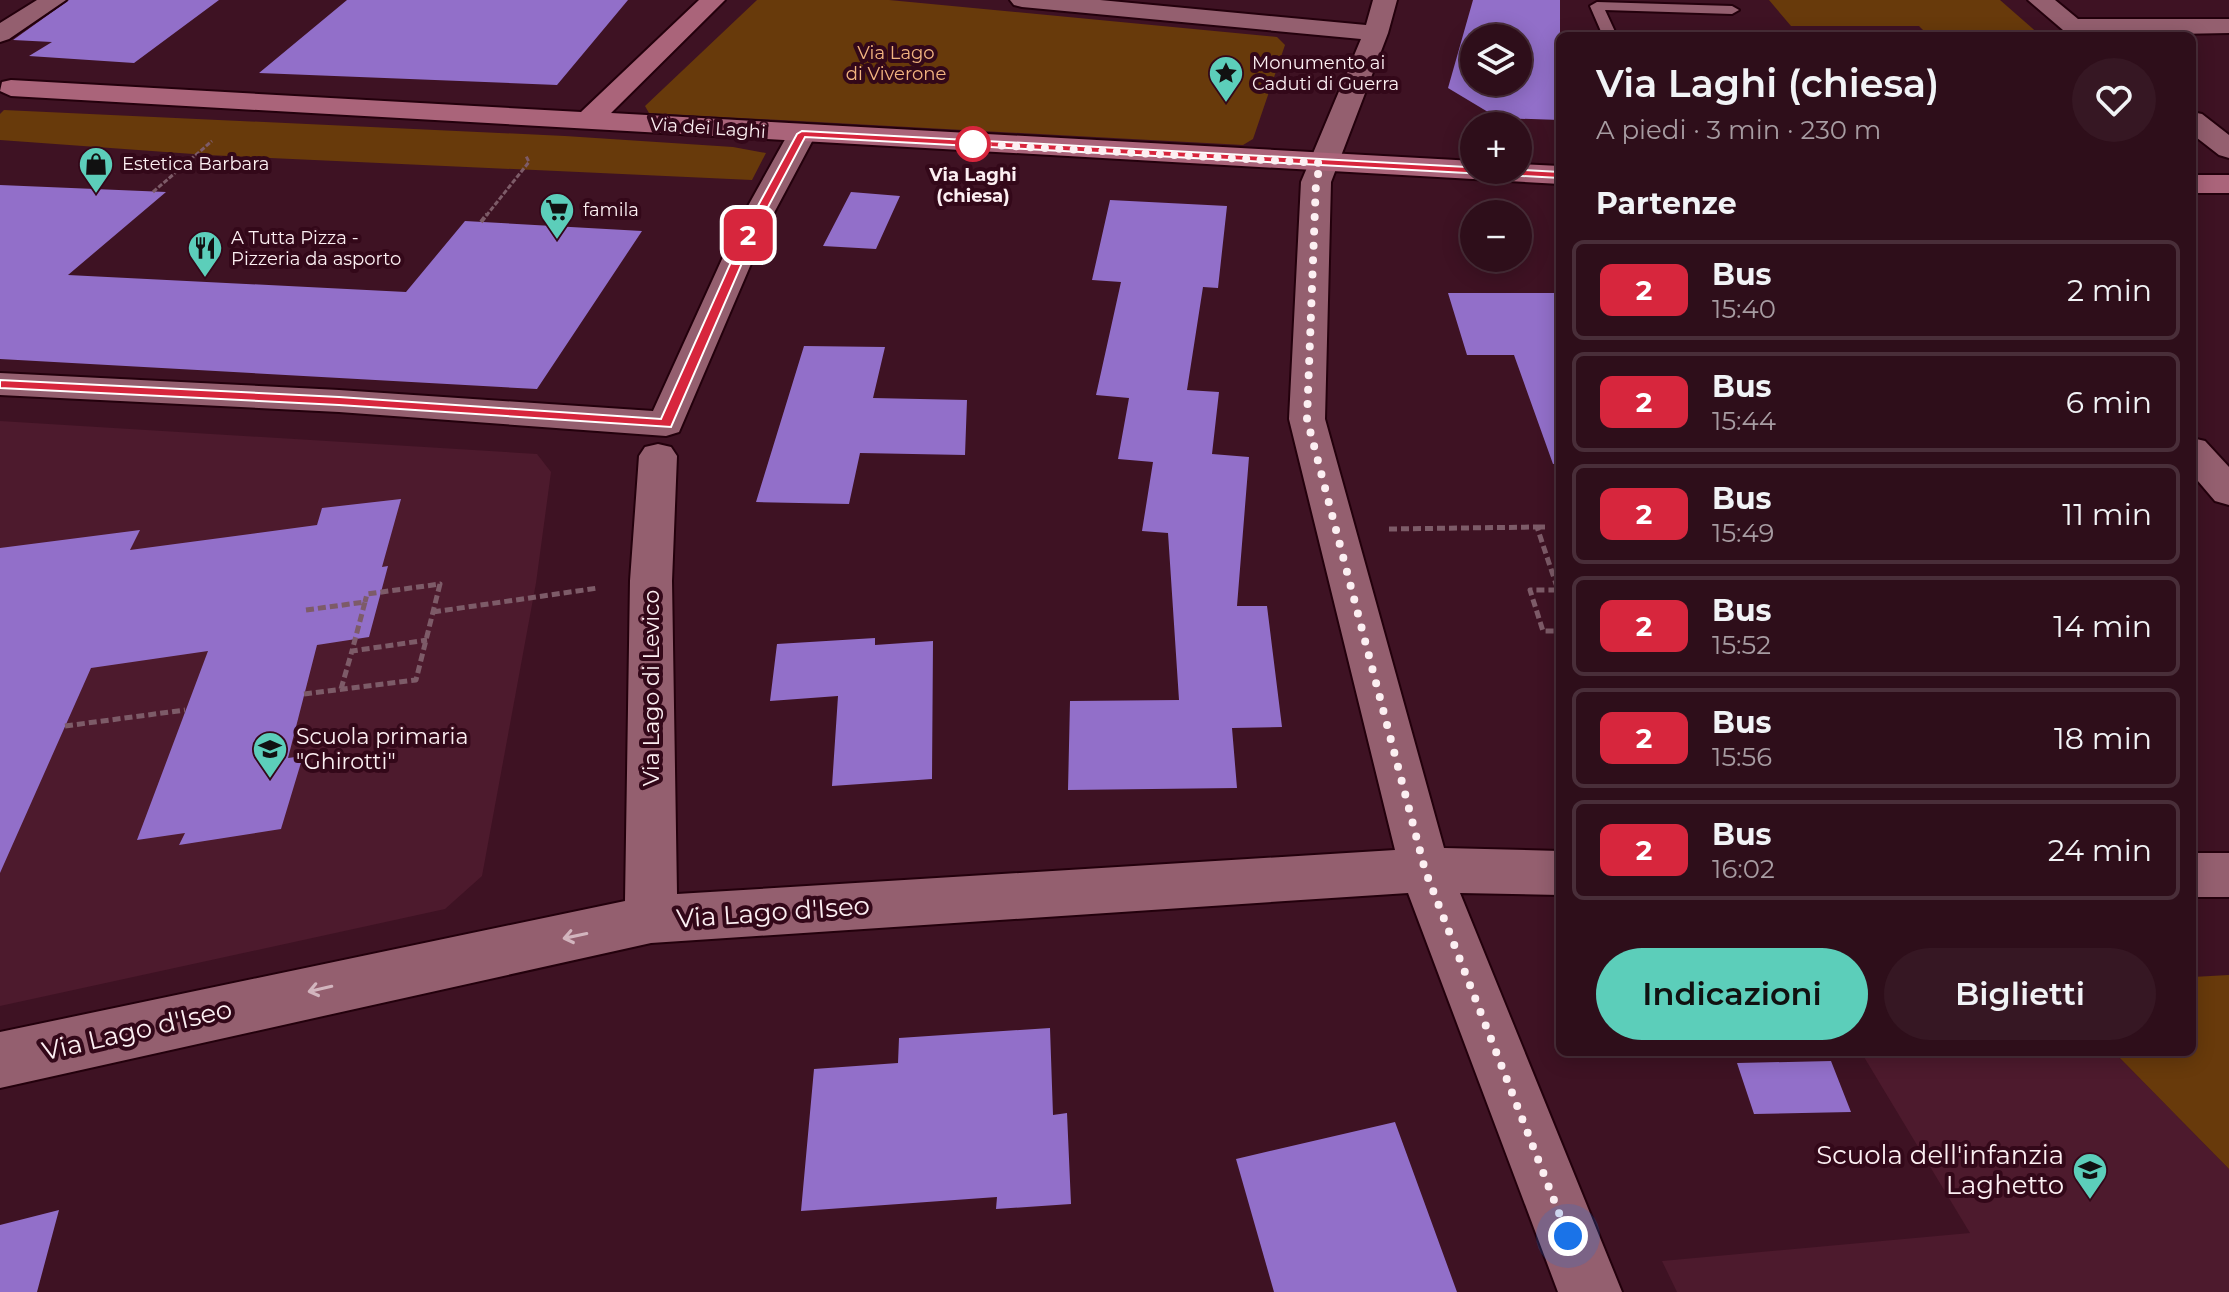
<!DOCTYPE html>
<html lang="it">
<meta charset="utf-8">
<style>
:root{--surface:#2e0e1a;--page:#361723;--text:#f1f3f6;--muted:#a79ca2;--line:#492e39;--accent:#5cceba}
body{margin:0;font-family:Montserrat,sans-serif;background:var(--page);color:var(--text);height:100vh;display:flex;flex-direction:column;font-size:30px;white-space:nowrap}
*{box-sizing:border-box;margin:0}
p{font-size:26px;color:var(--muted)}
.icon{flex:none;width:44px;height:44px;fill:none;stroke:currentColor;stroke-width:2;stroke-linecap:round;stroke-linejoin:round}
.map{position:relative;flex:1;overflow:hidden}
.details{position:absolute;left:1556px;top:32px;width:640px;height:1024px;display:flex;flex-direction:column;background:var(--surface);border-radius:12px;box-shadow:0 4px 20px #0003,0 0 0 2px var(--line)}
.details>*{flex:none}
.badge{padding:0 16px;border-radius:12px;font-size:28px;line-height:52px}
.buttons{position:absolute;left:1460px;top:24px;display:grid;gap:16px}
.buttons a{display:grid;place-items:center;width:72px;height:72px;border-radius:50%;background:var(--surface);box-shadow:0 4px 20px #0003,0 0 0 2px var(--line);font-size:40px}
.you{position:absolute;width:40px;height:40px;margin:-20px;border:6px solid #fff;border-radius:50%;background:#1a73e8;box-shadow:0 0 0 12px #1a73e833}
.map>.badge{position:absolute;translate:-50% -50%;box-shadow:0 0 0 4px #fff}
h2{padding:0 40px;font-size:30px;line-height:72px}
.round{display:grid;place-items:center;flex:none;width:84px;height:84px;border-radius:42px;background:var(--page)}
.overview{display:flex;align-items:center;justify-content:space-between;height:136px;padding:0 40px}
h1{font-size:38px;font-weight:600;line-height:60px}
.primary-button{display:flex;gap:16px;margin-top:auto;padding:16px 40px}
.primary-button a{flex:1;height:92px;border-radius:48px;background:var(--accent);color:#111;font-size:32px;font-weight:600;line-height:92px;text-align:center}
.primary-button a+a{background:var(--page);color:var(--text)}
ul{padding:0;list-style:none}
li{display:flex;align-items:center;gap:24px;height:100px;margin:0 16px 12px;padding:0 24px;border:4px solid var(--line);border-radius:12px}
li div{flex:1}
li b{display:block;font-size:30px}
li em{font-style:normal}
li .badge{min-width:88px;font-weight:700;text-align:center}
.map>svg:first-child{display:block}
</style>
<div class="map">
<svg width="2229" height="1292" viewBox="0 0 2229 1292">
<rect width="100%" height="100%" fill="#3e1223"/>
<!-- built -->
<path fill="#4d1a2d" d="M0,421L537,454L551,472L536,583L482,876L445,909L0,1006Z
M1861,1052H2114L2229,1169V1292H1677L1662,1261L1970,1233Z"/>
<!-- green -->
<path fill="#683a0b" d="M757,0H889L1277,37L1285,45L1253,139L1243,145L649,113L645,106Z
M1769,0H2000L2041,36H1929L1919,26H1791Z
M4,110L565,136L733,147L766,153L752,180L207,155L0,140V114Z
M2229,975V1169L2114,1052H2192V977Z"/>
<!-- building -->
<path fill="#926fc9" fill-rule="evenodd" d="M69,0H219L134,63L29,56L52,42L13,40Z
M347,0H628L557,85L259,73Z
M1473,0H1560V120L1498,118L1448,88ZM1474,38H1518V82H1474Z
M0,185L166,192L68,275L406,292L465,221L642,231L537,389L0,359Z
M851,192L900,196L876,249L823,246Z
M1110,200L1227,206L1218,288L1203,287L1187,390L1219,392L1212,454L1249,457L1237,606H1267L1282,727L1232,728L1237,788L1068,790L1070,701L1179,700L1168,533L1142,531L1153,462L1118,459L1129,398L1096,395L1121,282L1092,280Z
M1448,293H1560V463L1553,464L1514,355H1467Z
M804,346L885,347L873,398L967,400L965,455L860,453L849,504L756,502Z
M401,499L382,567L388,566L369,637L317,645L288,758L303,756L281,829L179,845L185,833L137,840L208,651L91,668L0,873V548L140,530L130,550L317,525L322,508Z
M875,638V645L933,641L932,779L832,786L838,696L770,701L777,644Z
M1050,1028L1053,1115L1067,1113L1071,1204L996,1209L997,1197L801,1211L814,1069L898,1063L899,1038Z
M1831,1061L1851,1112L1754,1114L1737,1063Z
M1395,1122L1457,1292H1274L1236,1159Z
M59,1210L37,1292H0V1225Z"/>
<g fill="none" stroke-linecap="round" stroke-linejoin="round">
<!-- lane casing -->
<g stroke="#23000c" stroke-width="4">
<path id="lane" d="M1597,2L1732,6L1739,10L1732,14L1605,10L1617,36H1603L1590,6Z"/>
</g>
<!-- street casing -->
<g stroke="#23000c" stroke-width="4">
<path id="street" d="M37,0H66L9,39L0,42V23Z
M1010,0H1100L1366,25L1373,0H1397L1388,33L1331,182L1325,419L1444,848L1560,851V895L1460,893L1622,1292H1558L1408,893L651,943L0,1088V1032L625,901L630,581L639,456L645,447L658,444L671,447L677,456L672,581L677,894L1395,850L1289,419L1301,182L1361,39L1022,7L1014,5Z
M2028,0H2055L2078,19H2229V33L2070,36Z
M2192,112L2202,114L2229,135V158L2219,155L2192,134Z
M802,126L812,128L816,134L768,224L679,432L666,436L339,412L0,395V373L339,390L653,411L738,224L788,134L792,128Z
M2192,438L2205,441L2229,467V505L2215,501L2192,474Z
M2192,853H2229V897H2192Z"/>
</g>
<!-- secondary casing -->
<g stroke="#23000c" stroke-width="4">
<path id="secondary" d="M699,0H725L611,113L1474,161V170H1518V164L1560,166V184L11,96L0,91L2,82L11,80L581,112Z
M2192,175H2229V193H2192Z"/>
</g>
<!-- path-far2 -->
<path stroke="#7d5b68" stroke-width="3" stroke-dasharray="5 2" stroke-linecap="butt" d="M153,192L212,141
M486,216L529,162L526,156"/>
<!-- path-far1 -->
<path stroke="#7d5b68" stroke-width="4" stroke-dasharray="6 3" stroke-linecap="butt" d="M481,222L487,214"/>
<!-- path -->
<path stroke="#7d5b68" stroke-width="5" stroke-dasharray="8 4" stroke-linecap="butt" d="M1537,527H1549
M1389,529L1537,527L1558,590H1530L1543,631H1560
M1560,599H1557L1560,607
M306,610L365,602L352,651L427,640
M433,612L598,588
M341,689L352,651
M304,694L416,680L440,584L367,594L365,602
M65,726L185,710"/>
<!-- lane -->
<use href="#lane" fill="#945f6f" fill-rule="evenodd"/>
<!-- street -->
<use href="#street" fill="#945f6f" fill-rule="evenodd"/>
<!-- secondary -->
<use href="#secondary" fill="#aa647a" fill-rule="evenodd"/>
</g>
<!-- one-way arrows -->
<defs><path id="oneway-shaft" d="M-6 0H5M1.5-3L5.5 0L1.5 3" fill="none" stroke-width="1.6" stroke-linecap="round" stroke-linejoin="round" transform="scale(2)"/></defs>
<g stroke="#d2b5be">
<use href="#oneway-shaft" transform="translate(575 936) rotate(168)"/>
<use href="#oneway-shaft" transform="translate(320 989) rotate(167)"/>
</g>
<!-- line -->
<path fill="#d7263d" stroke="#fff" stroke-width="2" d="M802,131L1560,172L1565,175L1560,178L805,137L759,224L671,427L339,405L0,388V380L339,397L661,419L748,224L797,134Z"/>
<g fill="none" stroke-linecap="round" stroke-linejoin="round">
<!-- walk -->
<path stroke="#fceff2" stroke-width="8" stroke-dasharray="0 14.4" d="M973,144L1321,163L1316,182L1307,419L1425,870L1568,1236"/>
</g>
<!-- icons -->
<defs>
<g id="sight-pin" transform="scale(1.8)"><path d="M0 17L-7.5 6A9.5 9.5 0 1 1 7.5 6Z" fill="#5cceba" stroke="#330819"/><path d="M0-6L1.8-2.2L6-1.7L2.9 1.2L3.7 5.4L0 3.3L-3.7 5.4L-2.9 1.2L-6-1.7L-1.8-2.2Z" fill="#111"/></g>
<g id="shop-pin" transform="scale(1.8)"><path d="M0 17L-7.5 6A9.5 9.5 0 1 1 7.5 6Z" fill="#5cceba" stroke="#330819"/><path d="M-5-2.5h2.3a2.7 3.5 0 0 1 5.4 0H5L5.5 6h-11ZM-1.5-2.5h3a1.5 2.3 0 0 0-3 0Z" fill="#111"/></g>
<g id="supermarket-pin" transform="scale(1.8)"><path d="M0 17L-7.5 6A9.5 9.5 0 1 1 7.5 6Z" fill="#5cceba" stroke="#330819"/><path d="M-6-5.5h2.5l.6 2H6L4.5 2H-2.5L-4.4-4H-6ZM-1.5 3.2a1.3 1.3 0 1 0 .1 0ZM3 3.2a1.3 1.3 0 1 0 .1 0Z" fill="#111"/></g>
<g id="restaurant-pin" transform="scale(1.8)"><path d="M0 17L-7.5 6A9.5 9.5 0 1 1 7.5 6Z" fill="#5cceba" stroke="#330819"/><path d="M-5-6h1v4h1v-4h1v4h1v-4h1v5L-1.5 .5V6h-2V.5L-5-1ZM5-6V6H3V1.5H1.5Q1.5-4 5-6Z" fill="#111"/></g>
<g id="school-pin" transform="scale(1.8)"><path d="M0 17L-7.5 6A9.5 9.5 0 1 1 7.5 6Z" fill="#5cceba" stroke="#330819"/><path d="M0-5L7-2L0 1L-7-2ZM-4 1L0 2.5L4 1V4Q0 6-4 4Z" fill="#111"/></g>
</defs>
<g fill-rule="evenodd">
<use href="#sight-pin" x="1226" y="73"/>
<use href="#shop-pin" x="96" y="164"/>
<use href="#supermarket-pin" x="557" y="210"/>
<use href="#restaurant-pin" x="205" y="248"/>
<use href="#school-pin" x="270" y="749"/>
<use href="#school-pin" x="2090" y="1170"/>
</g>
<!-- markers -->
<circle fill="#fff" stroke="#d7263d" stroke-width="4" cx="973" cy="144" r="16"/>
<g text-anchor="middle" stroke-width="8" stroke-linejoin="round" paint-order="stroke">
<!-- far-park labels -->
<g font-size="18" fill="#f3b581" stroke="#330819">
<text x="896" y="59">Via Lago<tspan x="896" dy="21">di Viverone</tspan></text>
</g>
<!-- far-poi labels -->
<g font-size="18" fill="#fceff2" stroke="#330819" text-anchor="start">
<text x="1252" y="69">Monumento ai<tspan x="1252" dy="21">Caduti di Guerra</tspan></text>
<text x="122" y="170">Estetica Barbara</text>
<text x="583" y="216">famila</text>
<text x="231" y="244">A Tutta Pizza -<tspan x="231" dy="21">Pizzeria da asporto</tspan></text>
</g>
<!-- far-street labels -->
<g font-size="18" fill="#fceff2" stroke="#330819">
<text transform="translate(708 128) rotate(4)" y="6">Via dei Laghi</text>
</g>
<!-- far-stop labels -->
<g font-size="18" font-weight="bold" fill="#fceff2" stroke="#330819">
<text x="973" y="181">Via Laghi<tspan x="973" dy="21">(chiesa)</tspan></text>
</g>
<!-- street labels -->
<g font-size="22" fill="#fceff2" stroke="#330819">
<text transform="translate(651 688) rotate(-90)" y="8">Via Lago di Levico</text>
</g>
<!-- poi labels -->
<g font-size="22" fill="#fceff2" stroke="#330819" text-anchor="start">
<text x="296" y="744">Scuola primaria<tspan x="296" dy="25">"Ghirotti"</tspan></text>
</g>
<!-- near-street labels -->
<g font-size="26" fill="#fceff2" stroke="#330819">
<text transform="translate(773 912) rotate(-4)" y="9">Via Lago d'Iseo</text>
<text transform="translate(137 1030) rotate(-13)" y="9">Via Lago d'Iseo</text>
</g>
<!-- near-poi labels -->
<g font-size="26" fill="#fceff2" stroke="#330819" text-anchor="end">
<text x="2064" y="1164">Scuola dell'infanzia<tspan x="2064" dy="30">Laghetto</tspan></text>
</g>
</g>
</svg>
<div class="buttons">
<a><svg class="icon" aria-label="layers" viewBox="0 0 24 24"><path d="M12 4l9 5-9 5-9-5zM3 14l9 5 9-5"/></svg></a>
<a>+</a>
<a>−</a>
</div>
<div class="you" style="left:1568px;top:1236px"></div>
<b class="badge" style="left:748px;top:235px;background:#d7263d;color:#fff">2</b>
<section class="details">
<div class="overview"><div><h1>Via Laghi (chiesa)</h1><p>A piedi · 3 min · 230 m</p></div><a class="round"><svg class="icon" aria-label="heart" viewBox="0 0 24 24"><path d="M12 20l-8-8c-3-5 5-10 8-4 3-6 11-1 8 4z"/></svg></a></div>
<h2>Partenze</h2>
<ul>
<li><span class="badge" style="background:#d7263d;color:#fff">2</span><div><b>Bus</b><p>15:40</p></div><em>2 min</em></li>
<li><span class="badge" style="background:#d7263d;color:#fff">2</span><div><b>Bus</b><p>15:44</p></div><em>6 min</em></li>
<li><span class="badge" style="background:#d7263d;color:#fff">2</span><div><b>Bus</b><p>15:49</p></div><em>11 min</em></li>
<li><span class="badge" style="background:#d7263d;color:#fff">2</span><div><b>Bus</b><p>15:52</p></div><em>14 min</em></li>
<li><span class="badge" style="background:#d7263d;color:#fff">2</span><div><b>Bus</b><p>15:56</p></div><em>18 min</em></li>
<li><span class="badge" style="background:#d7263d;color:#fff">2</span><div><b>Bus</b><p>16:02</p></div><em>24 min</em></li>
</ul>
<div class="primary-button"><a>Indicazioni</a><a>Biglietti</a></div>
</section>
</div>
